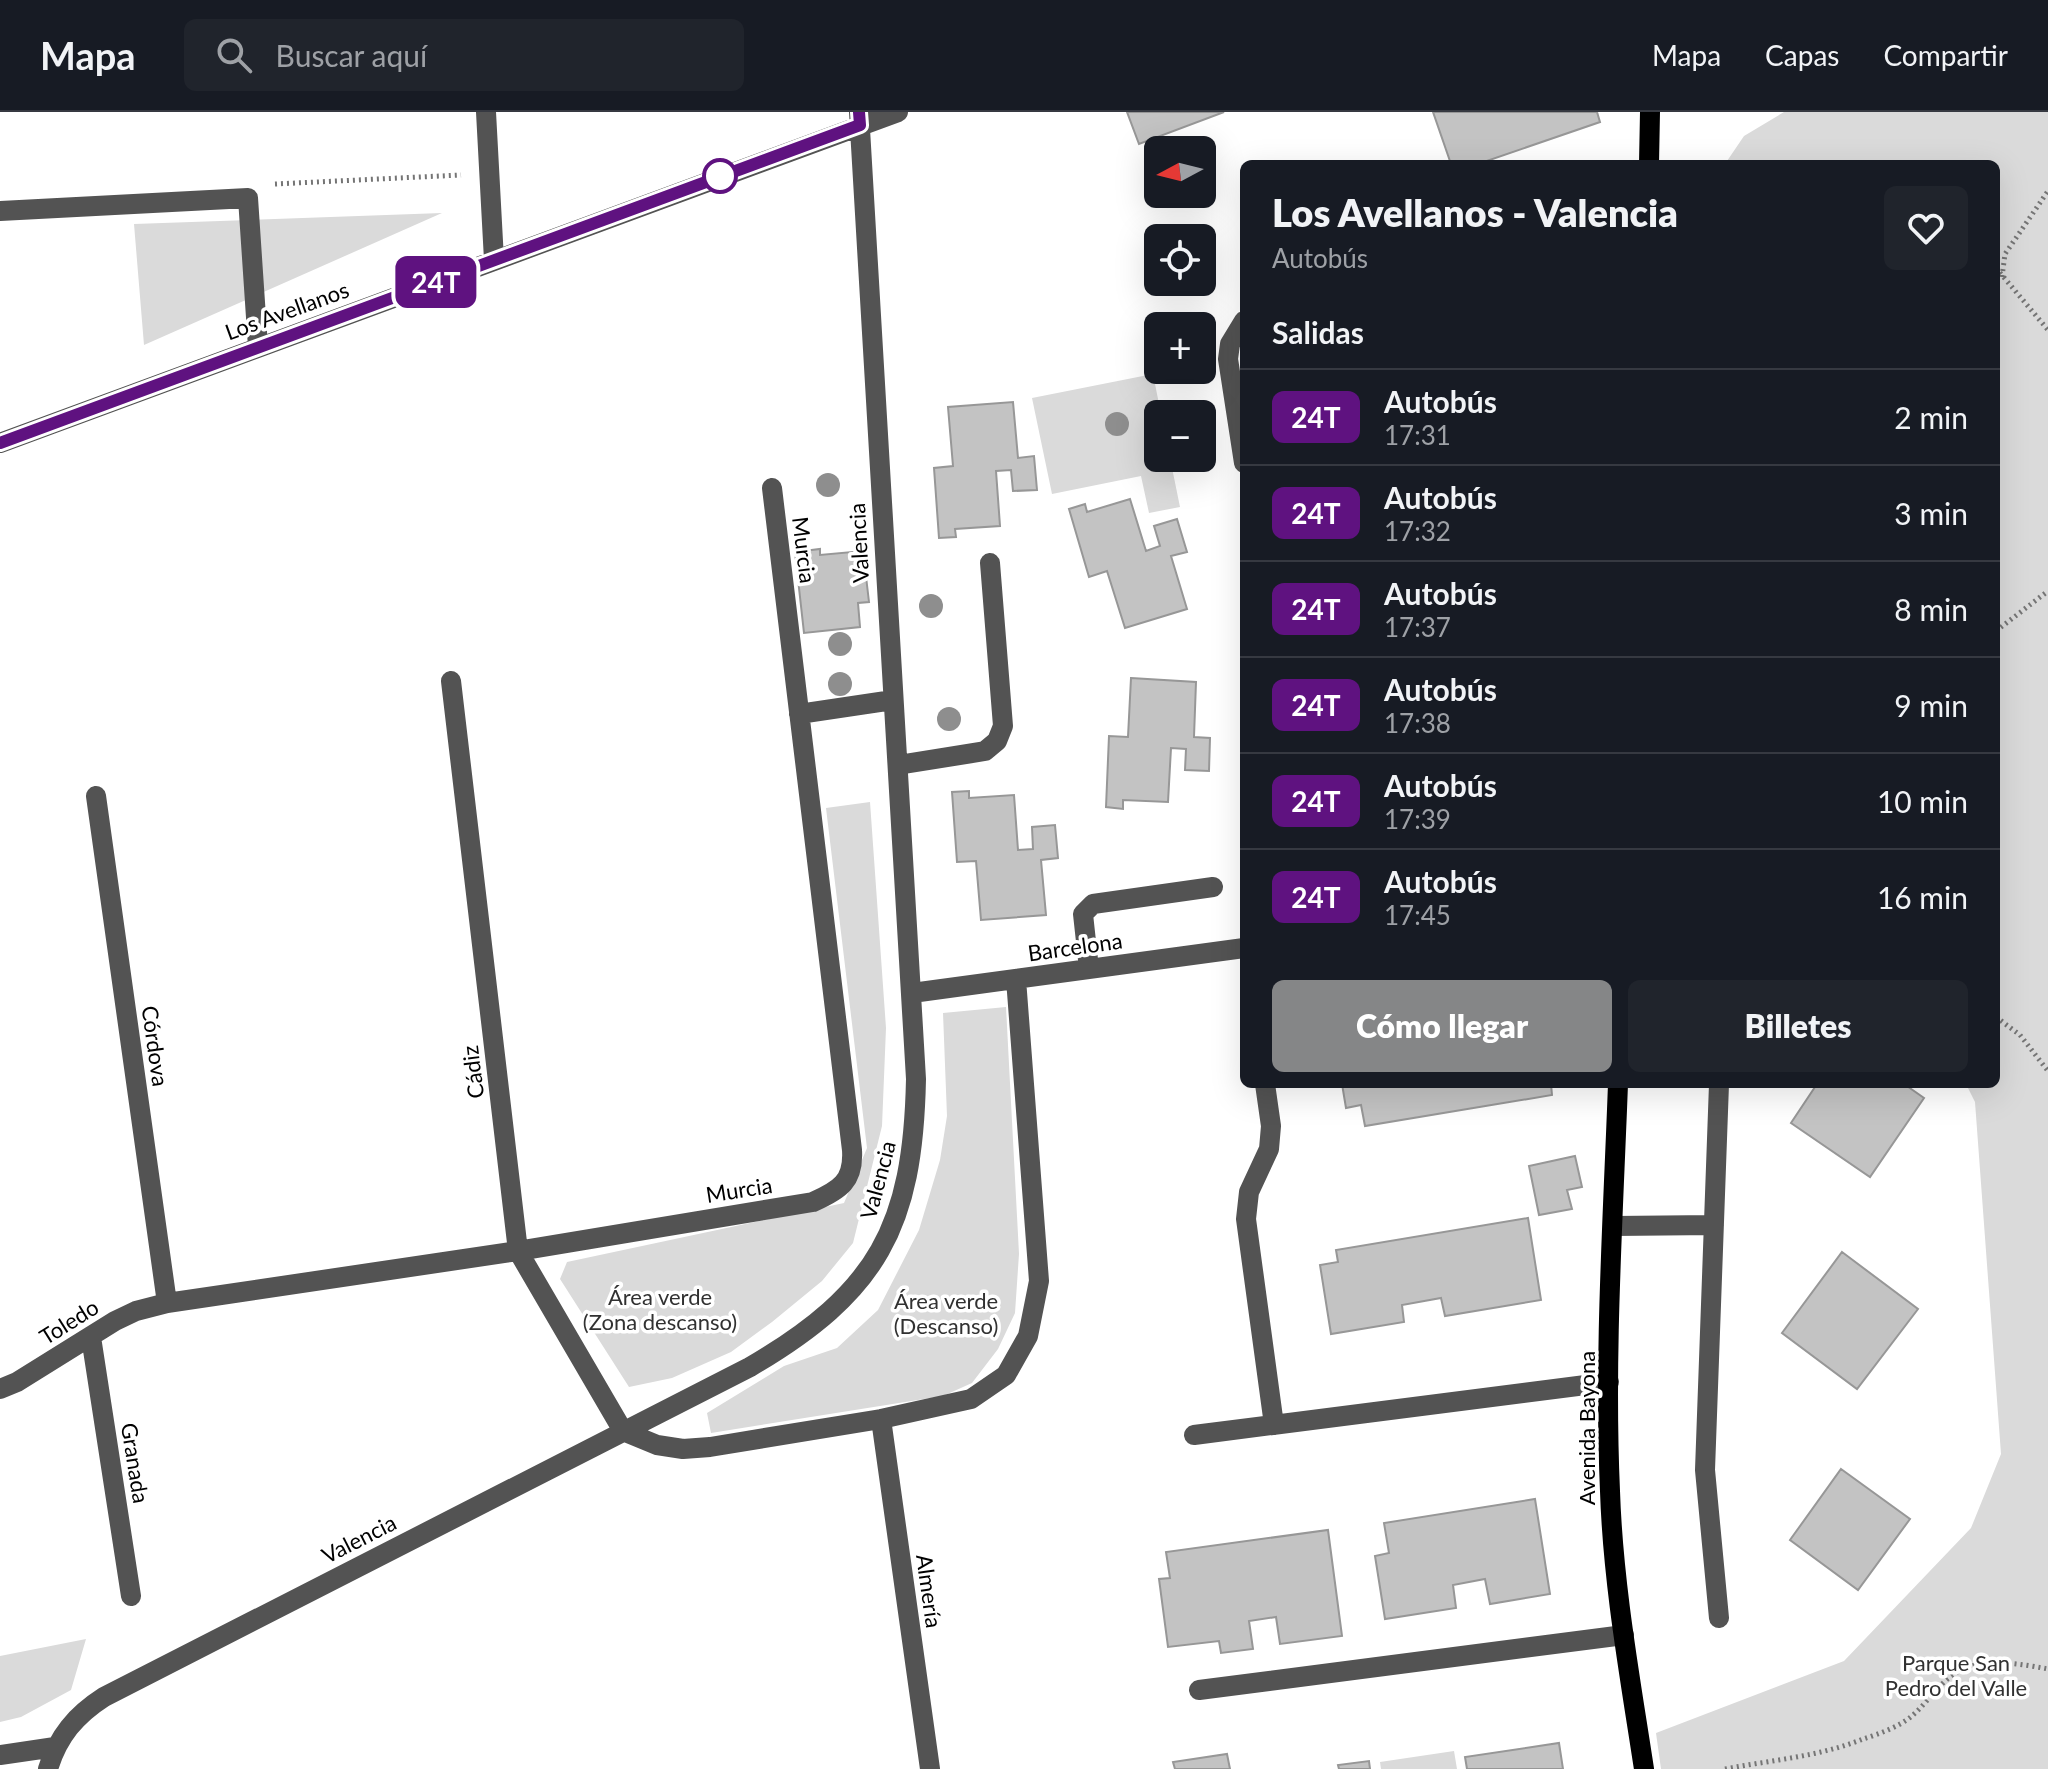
<!DOCTYPE html>
<html lang="es">
<meta charset="utf-8">
<style>
:root{--surface:#171b24;--page:#20242c;--text:#f1f3f6;--muted:#9ea1a6;--line:#363941;--accent:#858687}
body{margin:0;font-family:Lato,sans-serif;background:var(--page);color:var(--text);height:100vh;display:flex;flex-direction:column;font-size:30px;white-space:nowrap}
*{box-sizing:border-box;margin:0}
p{font-size:26px;color:var(--muted)}
.icon{flex:none;width:44px;height:44px;fill:none;stroke:currentColor;stroke-width:2;stroke-linecap:round;stroke-linejoin:round}
.map{position:relative;flex:1;overflow:hidden}
.drawer{position:absolute;left:1240px;top:48px;width:760px;height:928px;display:flex;flex-direction:column;background:var(--surface);border-radius:12px;box-shadow:0 8px 32px #0002}
.drawer>*{flex:none}
.badge{padding:0 16px;border-radius:12px;font-size:28px;line-height:52px}
.needle{width:52px;rotate:263deg}
.tools{position:absolute;left:1144px;top:24px;display:grid;gap:16px}
.tools a{display:grid;place-items:center;width:72px;height:72px;border-radius:12px;background:var(--surface);box-shadow:0 8px 32px #0002;font-size:40px}
.map>.badge{position:absolute;translate:-50% -50%;box-shadow:0 0 0 4px #fff}
h2{padding:0 32px;font-size:30px;line-height:72px}
.round{display:grid;place-items:center;flex:none;width:84px;height:84px;border-radius:12px;background:var(--page)}
.overview{display:flex;align-items:center;justify-content:space-between;height:136px;padding:0 32px}
h1{font-size:38px;font-weight:800;line-height:60px}
.cta{display:flex;gap:16px;margin-top:auto;padding:16px 32px}
.cta a{flex:1;height:92px;border-radius:12px;background:var(--accent);color:#fff;font-size:32px;font-weight:800;line-height:92px;text-align:center}
.cta a+a{background:var(--page);color:var(--text)}
ul{padding:0;list-style:none}
li{display:flex;align-items:center;gap:24px;height:96px;padding:0 32px;border-top:2px solid var(--line)}
li div{flex:1}
li b{display:block;font-size:30px}
li em{font-style:normal}
li .badge{min-width:88px;font-weight:700;text-align:center}
header{display:flex;align-items:center;gap:48px;box-sizing:border-box;height:112px;padding:0 40px;background:var(--surface);border-bottom:2px solid var(--line)}
header strong{font-size:38px}
nav{display:flex;gap:44px;margin-inline-start:auto;font-size:28px}
.search{width:560px;height:72px;background:var(--page);display:flex;align-items:center;gap:20px;box-sizing:border-box;padding:0 28px;border-radius:12px;color:var(--muted);font-size:30px}
.map>svg:first-child{display:block}
</style>
<header>
<strong>Mapa</strong>
<div class="search"><svg class="icon" aria-label="search" viewBox="0 0 24 24"><circle cx="10" cy="10" r="6"/><path d="M15 15l6 6"/></svg>Buscar aquí</div>
<nav><a>Mapa</a><a>Capas</a><a>Compartir</a></nav>
</header>
<div class="map">
<svg width="2048" height="1657" viewBox="0 0 2048 1657">
<rect width="100%" height="100%" fill="#fff"/>
<!-- green -->
<path fill="#dadada" d="M1784,0H2048V1657H1661L1656,1621L1844,1549L1971,1416L2001,1342L1975,990L1966,972H1996V52H1725L1744,24Z
M442,101L144,233L134,112Z
M1153,262L1161,302H1158V346H1170L1180,395L1149,401L1141,364L1052,382L1032,286Z
M870,690L886,916L882,1014L853,1131L822,1169L772,1210L731,1240L672,1266L629,1275L560,1167L567,1150L844,1091L867,1036L826,696Z
M1006,895L1019,1142L1015,1201L998,1237L972,1271L943,1284L711,1321L707,1301L784,1254L837,1236L878,1198L919,1118L940,1048L947,1004L943,901Z
M86,1527L71,1578L21,1605L0,1610V1544Z
M1454,1639L1457,1657H1381L1380,1650Z"/>
<!-- building -->
<path fill="#c3c3c3" stroke="#979797" stroke-width="2" d="M1127,0H1224L1139,32Z
M1433,0H1597L1600,10L1478,52H1451Z
M1013,290L1018,346L1034,344L1037,378L1013,379L1011,358L996,359L1000,414L955,417L956,425L939,426L934,356L953,354L948,295Z
M1130,387L1146,439L1160,434L1154,414L1177,407L1187,440L1171,444L1187,497L1125,516L1107,459L1089,465L1069,397L1085,392L1087,400Z
M820,437V443L863,439L869,490L858,491L860,515L804,521L795,440Z
M1131,566L1196,570L1194,625L1210,626L1209,659L1185,658L1186,637L1171,636L1168,690L1123,688V697L1106,695L1109,624L1128,625Z
M969,679V686L1014,683L1018,738L1033,737L1032,715L1055,713L1058,746L1041,748L1046,803L981,808L976,749L957,750L952,680Z
M1342,972H1551L1552,983L1365,1014L1361,993L1346,996Z
M1817,972H1904L1924,986L1870,1065L1791,1011Z
M1575,1044L1582,1075L1567,1078L1572,1097L1539,1103L1529,1054Z
M1528,1106L1541,1188L1445,1204L1441,1186L1402,1193L1404,1210L1331,1222L1320,1153L1338,1150L1336,1138Z
M1842,1140L1918,1197L1857,1277L1782,1221Z
M1841,1357L1910,1407L1858,1478L1790,1428Z
M1535,1387L1550,1482L1490,1492L1485,1467L1453,1473L1456,1496L1385,1507L1375,1444L1389,1441L1384,1411Z
M1328,1418L1342,1524L1280,1532L1276,1505L1249,1509L1253,1537L1221,1541L1219,1529L1168,1535L1159,1467L1170,1466L1166,1440Z
M1559,1631L1563,1657H1467L1465,1645Z
M1227,1642L1230,1657H1175L1173,1650Z
M1369,1649L1370,1657H1339L1338,1653Z"/>
<g fill="none" stroke-linecap="round" stroke-linejoin="round">
<!-- path -->
<path stroke="#757575" stroke-width="5" stroke-dasharray="2 4" stroke-linecap="butt" d="M275,72L461,63
M1996,156L2048,218
M2002,165L2005,142L2048,79
M1996,519L2048,479
M1996,905L2020,923L2048,959
M1725,1657C1771,1648 1818,1645 1863,1627C1879,1622 1901,1614 1913,1603C1930,1588 1941,1567 1963,1557C1989,1546 2021,1552 2048,1557"/>
<!-- minor -->
<path stroke="#535353" stroke-width="20" d="M486,0L494,148
M0,99L248,86L258,235
M1244,209L1230,232L1228,247L1244,351
M0,331L898,0
M451,569L518,1139L623,1319L657,1333L683,1337L710,1335L881,1307L971,1287L1006,1263L1028,1224L1039,1169L1016,867
M799,602L893,588
M898,653L985,639L997,629L1003,614L990,451
M96,684L167,1191
M1089,857L1083,802L1093,792L1213,775
M912,881L1244,836
M1265,972L1271,1014L1269,1037L1249,1080L1246,1107L1274,1313
M1719,972L1705,1358L1719,1506
M1614,1114L1714,1113
M91,1225L131,1484
M0,1277L17,1270L115,1209L136,1199L167,1191L518,1139L813,1090C840,1078 854,1069 852,1038L772,376
M881,1307L930,1657
M1194,1323L1609,1270
M1199,1578L1624,1523
M0,1643L55,1635
M48,1657C58,1624 76,1603 104,1585L750,1255C878,1180 913,1115 916,967L859,0"/>
<!-- major -->
<path stroke="#000" stroke-width="20" d="M1649,52L1650,0
M1618,972C1613,1107 1604,1244 1610,1379C1613,1472 1630,1565 1644,1657"/>
</g>
<!-- trees -->
<g fill="#8e8e8e">
<circle cx="1117" cy="312" r="12"/>
<circle cx="828" cy="373" r="12"/>
<circle cx="931" cy="494" r="12"/>
<circle cx="840" cy="532" r="12"/>
<circle cx="840" cy="572" r="12"/>
<circle cx="949" cy="607" r="12"/>
</g>
<g fill="none" stroke-linecap="round" stroke-linejoin="round">
<!-- line casing -->
<g stroke="#fff" stroke-width="18">
<path id="line" d="M0,331L860,13L859,0"/>
</g>
<!-- line -->
<use href="#line" stroke="#5f1280" stroke-width="12"/>
</g>
<!-- markers -->
<circle fill="#fff" stroke="#5f1280" stroke-width="4" cx="720" cy="64" r="16"/>
<g text-anchor="middle" stroke-width="7" stroke-linejoin="round" paint-order="stroke">
<!-- street labels -->
<g font-size="22" fill="#000" stroke="#fff">
<text transform="translate(287 199) rotate(-20)" y="8">Los Avellanos</text>
<text transform="translate(859 431) rotate(-93)" y="8">Valencia</text>
<text transform="translate(804 438) rotate(83)" y="8">Murcia</text>
<text transform="translate(1075 835) rotate(-8)" y="8">Barcelona</text>
<text transform="translate(155 934) rotate(82)" y="8">Córdova</text>
<text transform="translate(473 960) rotate(-97)" y="8">Cádiz</text>
<text transform="translate(878 1068) rotate(-75)" y="8">Valencia</text>
<text transform="translate(739 1078) rotate(-9)" y="8">Murcia</text>
<text transform="translate(69 1210) rotate(-32)" y="8">Toledo</text>
<text transform="translate(1587 1316) rotate(-90)" y="8">Avenida Bayona</text>
<text transform="translate(135 1351) rotate(81)" y="8">Granada</text>
<text transform="translate(359 1427) rotate(-27)" y="8">Valencia</text>
<text transform="translate(929 1479) rotate(82)" y="8">Almería</text>
</g>
<!-- park labels -->
<g font-size="22" fill="#313131" stroke="#fff">
<text x="660" y="1193">Área verde<tspan x="660" dy="25">(Zona descanso)</tspan></text>
<text x="946" y="1197">Área verde<tspan x="946" dy="25">(Descanso)</tspan></text>
<text x="1956" y="1559">Parque San<tspan x="1956" dy="25">Pedro del Valle</tspan></text>
</g>
</g>
</svg>
<div class="tools">
<a><svg class="needle" viewBox="-14 -14 28 28"><path d="M0-13l5 13h-10z" fill="#e53935"/><path d="M0 13l5-13h-10z" fill="#9ea1a6"/></svg></a>
<a><svg class="icon" aria-label="locate" viewBox="0 0 24 24"><circle cx="12" cy="12" r="6"/><path d="M12 2v4M12 18v4M2 12h4M18 12h4"/></svg></a>
<a>+</a>
<a>−</a>
</div>
<b class="badge" style="left:436px;top:170px;background:#5f1280;color:#fff">24T</b>
<section class="drawer">
<div class="overview"><div><h1>Los Avellanos - Valencia</h1><p>Autobús</p></div><a class="round"><svg class="icon" aria-label="heart" viewBox="0 0 24 24"><path d="M12 20l-8-8c-3-5 5-10 8-4 3-6 11-1 8 4z"/></svg></a></div>
<h2>Salidas</h2>
<ul>
<li><span class="badge" style="background:#5f1280;color:#fff">24T</span><div><b>Autobús</b><p>17:31</p></div><em>2 min</em></li>
<li><span class="badge" style="background:#5f1280;color:#fff">24T</span><div><b>Autobús</b><p>17:32</p></div><em>3 min</em></li>
<li><span class="badge" style="background:#5f1280;color:#fff">24T</span><div><b>Autobús</b><p>17:37</p></div><em>8 min</em></li>
<li><span class="badge" style="background:#5f1280;color:#fff">24T</span><div><b>Autobús</b><p>17:38</p></div><em>9 min</em></li>
<li><span class="badge" style="background:#5f1280;color:#fff">24T</span><div><b>Autobús</b><p>17:39</p></div><em>10 min</em></li>
<li><span class="badge" style="background:#5f1280;color:#fff">24T</span><div><b>Autobús</b><p>17:45</p></div><em>16 min</em></li>
</ul>
<div class="cta"><a>Cómo llegar</a><a>Billetes</a></div>
</section>
</div>
